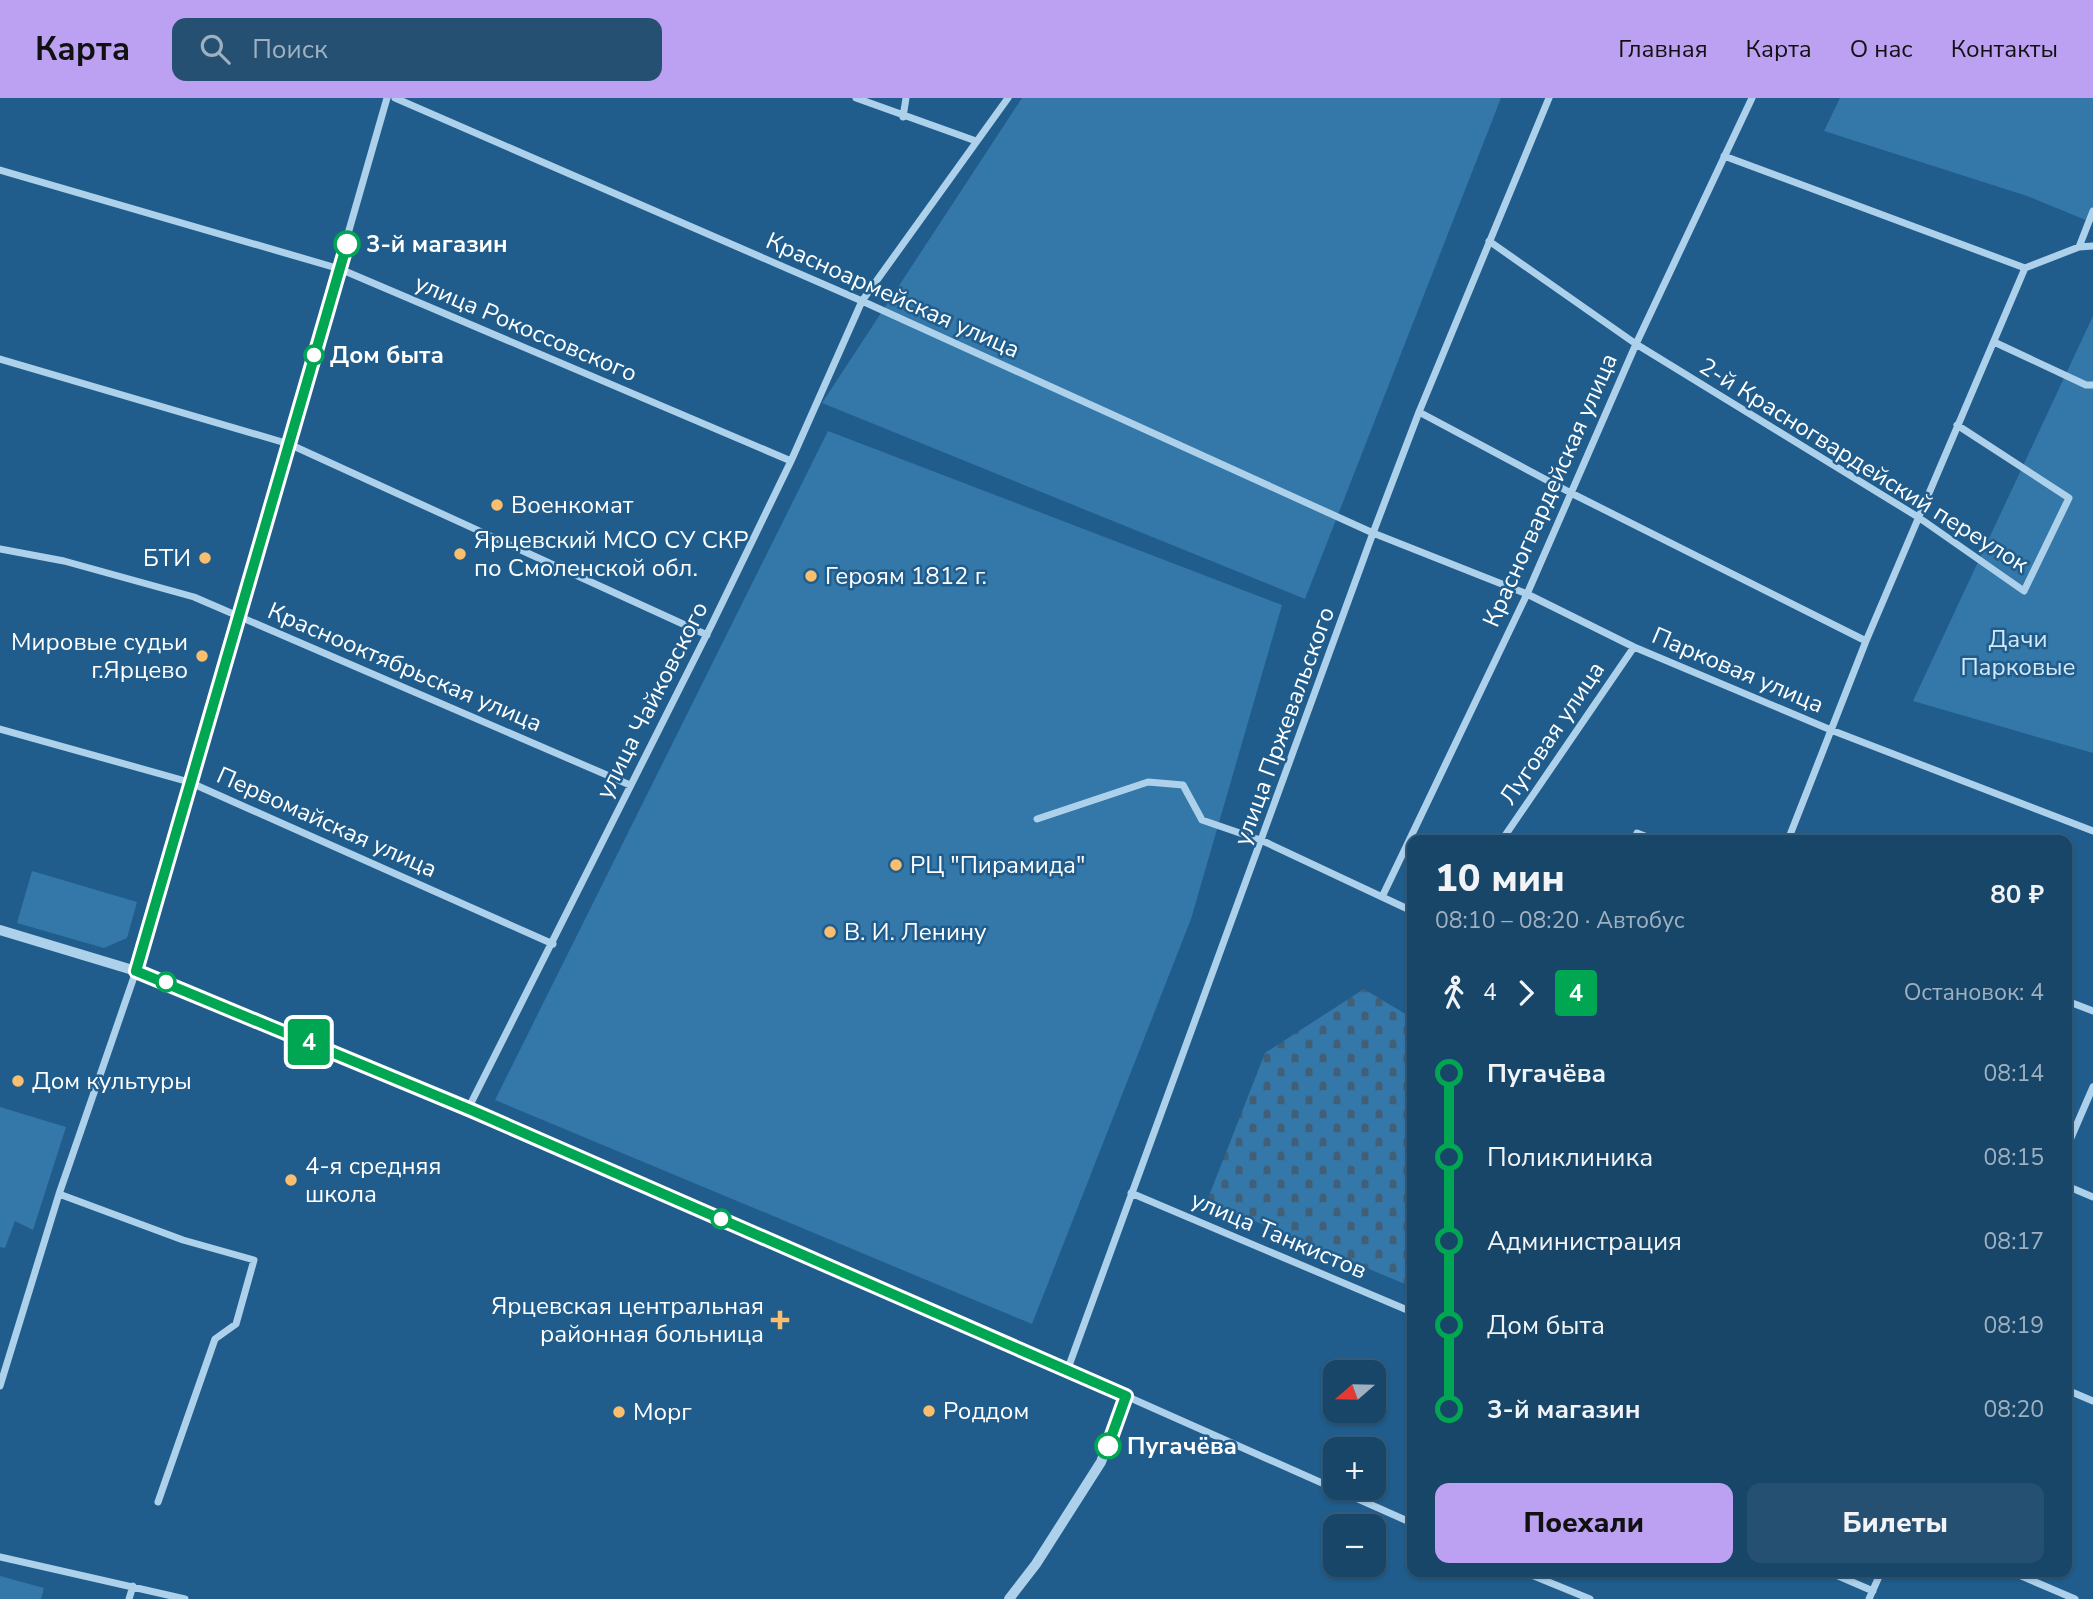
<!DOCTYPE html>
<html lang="ru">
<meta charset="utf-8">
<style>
:root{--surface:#184669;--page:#255071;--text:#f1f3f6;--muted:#9fb1c0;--line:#365e7d;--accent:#bca0f2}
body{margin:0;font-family:"Nunito Sans",sans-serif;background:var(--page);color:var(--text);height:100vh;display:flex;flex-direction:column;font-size:26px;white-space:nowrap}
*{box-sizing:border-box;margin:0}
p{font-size:23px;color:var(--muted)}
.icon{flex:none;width:38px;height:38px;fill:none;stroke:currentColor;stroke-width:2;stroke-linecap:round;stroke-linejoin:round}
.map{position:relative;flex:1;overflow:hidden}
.panel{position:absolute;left:1407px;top:737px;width:665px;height:742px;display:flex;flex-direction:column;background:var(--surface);border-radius:14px;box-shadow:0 2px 5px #0004,0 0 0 2px var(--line)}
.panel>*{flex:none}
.badge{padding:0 14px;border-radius:5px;font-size:24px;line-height:46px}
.needle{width:46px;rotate:250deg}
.buttons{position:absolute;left:1323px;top:1262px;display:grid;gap:14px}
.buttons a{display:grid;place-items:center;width:63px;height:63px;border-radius:14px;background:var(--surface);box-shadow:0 2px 5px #0004,0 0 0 2px var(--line);font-size:35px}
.map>.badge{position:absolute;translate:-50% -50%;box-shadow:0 0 0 4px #fff}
.legs{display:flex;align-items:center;gap:10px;height:77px;padding:0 28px;font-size:23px}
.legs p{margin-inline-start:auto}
.summary{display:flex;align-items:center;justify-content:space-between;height:119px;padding:0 28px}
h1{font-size:38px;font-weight:800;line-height:52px}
.cta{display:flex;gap:14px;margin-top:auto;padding:14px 28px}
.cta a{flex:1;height:80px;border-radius:14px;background:var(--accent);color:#111;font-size:28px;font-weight:800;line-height:80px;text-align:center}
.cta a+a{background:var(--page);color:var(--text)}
ul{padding:0 28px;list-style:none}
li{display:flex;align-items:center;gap:24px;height:84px;font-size:26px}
li i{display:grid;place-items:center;width:10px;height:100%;margin:0 9px;background:currentColor}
li i::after{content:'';width:18px;height:18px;margin:-9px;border:5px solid;border-radius:50%;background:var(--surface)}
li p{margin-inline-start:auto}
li:first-child i{background:linear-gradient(#0000 50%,currentColor 0)}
li:last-child i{background:linear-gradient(currentColor 50%,#0000 0)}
header{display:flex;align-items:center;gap:42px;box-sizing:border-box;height:98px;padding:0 35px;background:var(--accent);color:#111}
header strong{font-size:33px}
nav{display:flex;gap:38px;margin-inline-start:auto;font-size:24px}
.search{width:490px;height:63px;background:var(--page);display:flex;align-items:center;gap:18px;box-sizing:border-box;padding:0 24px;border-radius:14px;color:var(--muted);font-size:26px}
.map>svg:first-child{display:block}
</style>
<header>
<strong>Карта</strong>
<div class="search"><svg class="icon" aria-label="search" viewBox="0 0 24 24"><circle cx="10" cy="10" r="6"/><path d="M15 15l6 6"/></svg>Поиск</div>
<nav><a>Главная</a><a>Карта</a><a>О нас</a><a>Контакты</a></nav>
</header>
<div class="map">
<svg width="2093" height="1501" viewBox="0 0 2093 1501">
<defs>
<pattern id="cemetery-stones" width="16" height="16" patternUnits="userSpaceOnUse" patternTransform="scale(1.75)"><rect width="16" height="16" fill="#3477a9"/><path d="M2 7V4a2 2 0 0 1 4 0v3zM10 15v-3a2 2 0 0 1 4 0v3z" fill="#415f76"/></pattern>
</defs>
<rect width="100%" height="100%" fill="#205d8c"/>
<!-- cemetery -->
<path fill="url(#cemetery-stones)" d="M1364,891L1412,920V1189L1207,1103L1265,955Z"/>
<!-- green -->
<path fill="#3477a9" d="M1022,0H1501L1305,501L822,305Z
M1840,0H2093V125L2027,98L1824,33Z
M2093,218V655L1913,603Z
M828,333L1282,507L1191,821L1032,1226L495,1002Z
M32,773L137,804L127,840L104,850L17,825Z
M0,1009L66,1029L33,1132L15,1123L5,1150L0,1149Z
M0,1478L44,1490L41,1501H0Z"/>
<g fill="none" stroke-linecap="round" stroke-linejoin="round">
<!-- minor -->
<path stroke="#aed1eb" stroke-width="7" d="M395,0L862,203L1373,435L1527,496L1634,549L1831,632L2093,733
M856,0L976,43
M903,19L906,0
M1724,58L2025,170L2079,149L2093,148
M0,72L340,171L791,363
M1489,143L1636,246L1918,419L2024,493L2069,400L1957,327
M2079,149L2093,113
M1994,244L2086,287H2093
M0,261L289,346L707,537
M1419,314L1571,395L1866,543
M0,451L64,463L194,499L630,687
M0,631L189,684L553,846
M1037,721L1148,684L1183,687L1202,722L1263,743L1412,813
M1637,735L1655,742
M1502,742L1634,549
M1788,742L1866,543L2025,170
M1382,799L1527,496L1636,246L1752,0
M2067,903L2093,913
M468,1011L712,526L791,363L862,203L1008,0
M2067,1049L2093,989
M2067,1088L2093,1099
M1131,1095L1412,1214
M59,1096L183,1142L254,1162L236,1226L215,1241L158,1404
M1067,1273L1373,435L1419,314L1549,0
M0,1288L59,1096L136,873L387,0
M2067,1292L2093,1303
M1126,1298L1412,1425
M0,1459L185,1501
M1524,1474L1590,1501
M1829,1474L1873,1493
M2012,1474L2075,1501
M129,1501L133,1488
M1869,1501L1881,1474"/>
<!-- tertiary -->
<path stroke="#aed1eb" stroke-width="10" d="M0,832L136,873L196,896L1126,1298L1101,1364L1036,1466L1009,1501"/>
</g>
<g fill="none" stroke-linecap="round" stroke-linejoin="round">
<!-- line-1 casing -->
<g stroke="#fff" stroke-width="16">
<path id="line-1" d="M347,146L136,873L471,1012L1126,1298L1108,1348"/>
</g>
<!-- line-1 -->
<use href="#line-1" stroke="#00a651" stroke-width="10"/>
</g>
<!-- markers -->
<g fill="#fff" stroke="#00a651" stroke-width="3.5">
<circle cx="347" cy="146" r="12"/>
<circle cx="314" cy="257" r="9"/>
<circle cx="166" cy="884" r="9"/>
<circle cx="721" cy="1121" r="9"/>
<circle cx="1108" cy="1348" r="12"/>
</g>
<g fill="#f9bf6f" stroke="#205d8c" stroke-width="2.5">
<circle cx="497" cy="407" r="7"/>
<circle cx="460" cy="456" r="7"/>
<circle cx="205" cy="460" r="7"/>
<circle cx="811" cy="478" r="7"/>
<circle cx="202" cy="558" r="7"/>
<circle cx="896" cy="767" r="7"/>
<circle cx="830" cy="834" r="7"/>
<circle cx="18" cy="983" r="7"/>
<circle cx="291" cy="1082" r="7"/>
<path d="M776.5 1211.5h7v7h7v7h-7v7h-7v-7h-7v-7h7z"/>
<circle cx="929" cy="1313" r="7"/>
<circle cx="619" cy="1314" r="7"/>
</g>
<g text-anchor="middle" stroke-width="5" stroke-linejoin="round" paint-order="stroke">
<!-- stop labels -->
<g font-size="24" font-weight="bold" fill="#fff" stroke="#205d8c" text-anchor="start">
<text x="366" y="154">3-й магазин</text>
<text x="330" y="265">Дом быта</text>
<text x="1127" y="1356">Пугачёва</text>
</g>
<!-- street labels -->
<g font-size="24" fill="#fff" stroke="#205d8c">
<text transform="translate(893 197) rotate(24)" y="8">Красноармейская улица</text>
<text transform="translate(526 230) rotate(23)" y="8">улица Рокоссовского</text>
<text transform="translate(1864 367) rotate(32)" y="8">2-й Красногвардейский переулок</text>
<text transform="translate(1550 392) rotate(-66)" y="8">Красногвардейская улица</text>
<text transform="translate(405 569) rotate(23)" y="8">Краснооктябрьская улица</text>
<text transform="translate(1738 572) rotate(23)" y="8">Парковая улица</text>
<text transform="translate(652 602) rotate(-63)" y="8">улица Чайковского</text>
<text transform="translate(1284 628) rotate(-70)" y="8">улица Пржевальского</text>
<text transform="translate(1552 635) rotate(-56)" y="8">Луговая улица</text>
<text transform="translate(327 724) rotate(24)" y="8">Первомайская улица</text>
<text transform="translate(1279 1137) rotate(23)" y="8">улица Танкистов</text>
</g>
<!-- poi labels -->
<g font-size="24" fill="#fff" stroke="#205d8c" text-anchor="start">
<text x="511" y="415">Военкомат</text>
<text x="474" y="450">Ярцевский МСО СУ СКР<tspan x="474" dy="28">по Смоленской обл.</tspan></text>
<text x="191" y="468" text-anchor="end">БТИ</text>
<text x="825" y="486">Героям 1812 г.</text>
<text x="188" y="552" text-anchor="end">Мировые судьи<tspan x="188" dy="28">г.Ярцево</tspan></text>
<text x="910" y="775">РЦ "Пирамида"</text>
<text x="844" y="842">В. И. Ленину</text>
<text x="32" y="991">Дом культуры</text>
<text x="305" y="1076">4-я средняя<tspan x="305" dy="28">школа</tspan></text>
<text x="764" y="1216" text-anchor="end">Ярцевская центральная<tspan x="764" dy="28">районная больница</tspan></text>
<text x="943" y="1321">Роддом</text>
<text x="633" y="1322">Морг</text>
</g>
<!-- park labels -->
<g font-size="24" fill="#d3e9f8" stroke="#205d8c">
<text x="2018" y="549">Дачи<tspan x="2018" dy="28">Парковые</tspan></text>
</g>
</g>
</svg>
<div class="buttons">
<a><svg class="needle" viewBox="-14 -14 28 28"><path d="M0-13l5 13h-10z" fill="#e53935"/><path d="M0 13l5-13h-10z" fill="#9fb1c0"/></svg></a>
<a>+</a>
<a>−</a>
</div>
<b class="badge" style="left:309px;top:944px;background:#00a651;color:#fff">4</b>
<section class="panel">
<div class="summary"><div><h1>10 мин</h1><p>08:10 – 08:20 · Автобус</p></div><b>80 ₽</b></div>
<div class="legs"><svg class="icon" aria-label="walk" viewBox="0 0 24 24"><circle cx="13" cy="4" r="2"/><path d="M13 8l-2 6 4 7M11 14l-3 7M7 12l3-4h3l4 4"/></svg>4<svg class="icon" aria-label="forward" viewBox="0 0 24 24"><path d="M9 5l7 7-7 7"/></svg><b class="badge" style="background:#00a651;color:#fff">4</b><p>Остановок: 4</p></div>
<ul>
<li><i style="color:#00a651"></i><b>Пугачёва</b><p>08:14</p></li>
<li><i style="color:#00a651"></i><span>Поликлиника</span><p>08:15</p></li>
<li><i style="color:#00a651"></i><span>Администрация</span><p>08:17</p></li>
<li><i style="color:#00a651"></i><span>Дом быта</span><p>08:19</p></li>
<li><i style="color:#00a651"></i><b>3-й магазин</b><p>08:20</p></li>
</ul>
<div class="cta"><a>Поехали</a><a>Билеты</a></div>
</section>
</div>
